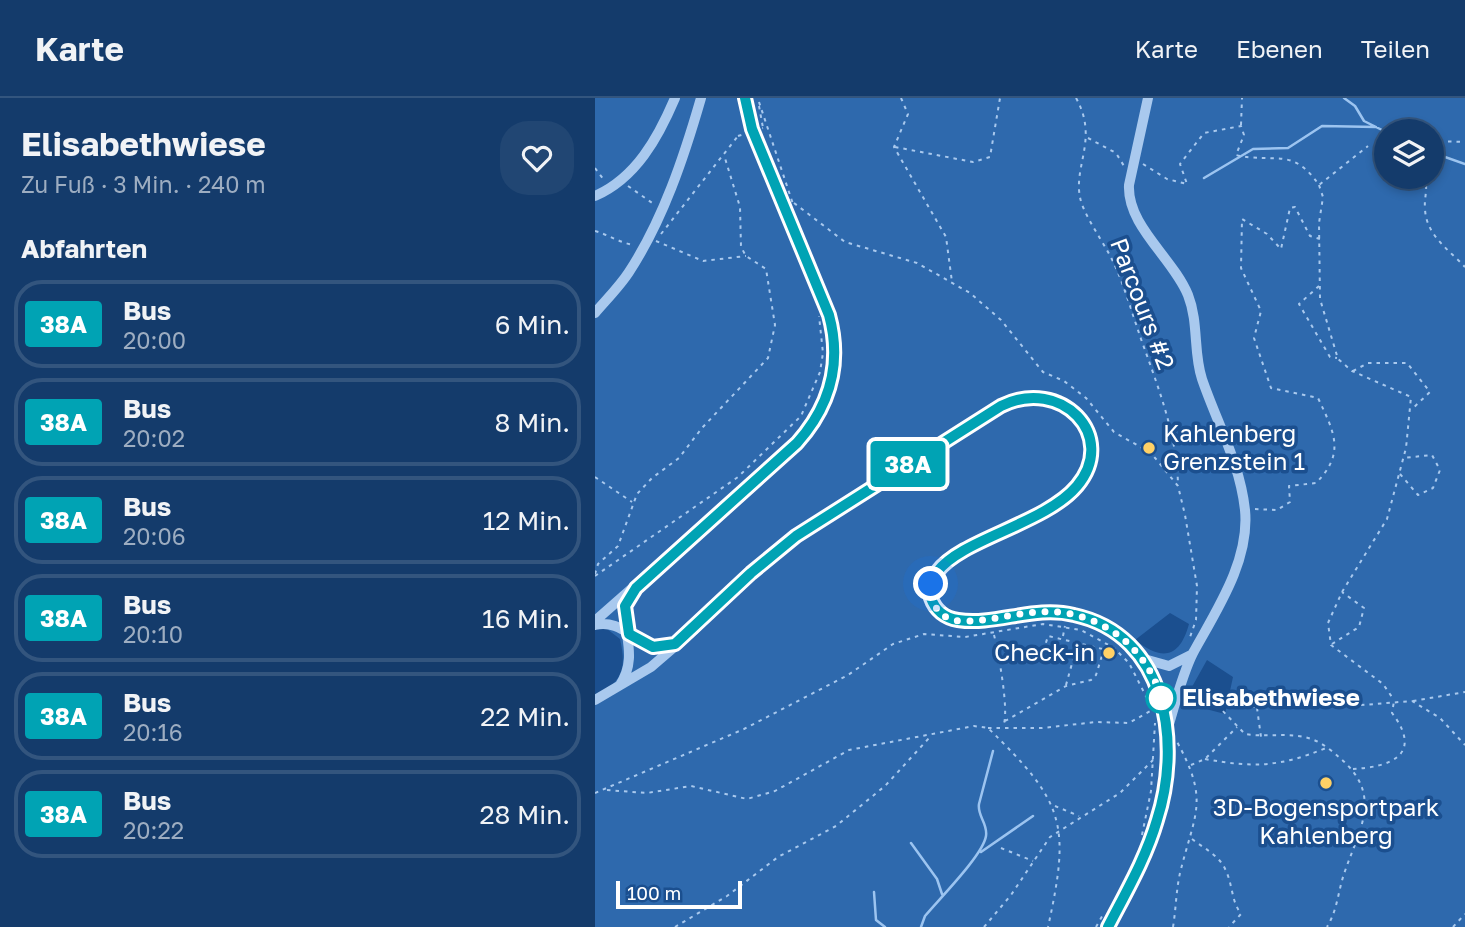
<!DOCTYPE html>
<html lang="de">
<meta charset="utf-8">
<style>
:root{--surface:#143b6b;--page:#214673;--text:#f1f3f6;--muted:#9dadc1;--line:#33557e}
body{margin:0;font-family:"Golos Text",sans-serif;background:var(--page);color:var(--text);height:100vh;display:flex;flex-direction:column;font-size:26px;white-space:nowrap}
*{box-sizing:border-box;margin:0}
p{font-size:23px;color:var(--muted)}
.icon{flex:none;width:38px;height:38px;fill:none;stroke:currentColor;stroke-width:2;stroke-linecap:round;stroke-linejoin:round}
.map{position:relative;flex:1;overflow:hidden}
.panel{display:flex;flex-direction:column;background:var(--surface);width:595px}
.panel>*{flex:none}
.badge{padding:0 14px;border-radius:5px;font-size:24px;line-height:46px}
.controls{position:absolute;left:779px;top:21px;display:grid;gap:14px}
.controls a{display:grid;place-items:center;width:70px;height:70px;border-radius:50%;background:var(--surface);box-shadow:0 4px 10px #0003,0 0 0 2px var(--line);font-size:35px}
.scale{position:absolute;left:21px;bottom:18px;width:126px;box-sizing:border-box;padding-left:7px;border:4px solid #fff;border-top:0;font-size:19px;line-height:24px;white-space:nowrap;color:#fff;-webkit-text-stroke:5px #1b4f8f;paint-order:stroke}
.you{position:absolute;width:35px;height:35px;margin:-18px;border:5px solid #fff;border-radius:50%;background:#1a73e8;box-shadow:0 0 0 10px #1a73e833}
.map>.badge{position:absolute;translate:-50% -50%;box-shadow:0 0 0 4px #fff}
h2{padding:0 21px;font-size:26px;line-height:63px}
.round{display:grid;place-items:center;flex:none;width:74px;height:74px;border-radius:28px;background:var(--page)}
.head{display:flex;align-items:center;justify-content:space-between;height:119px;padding:0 21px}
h1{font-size:33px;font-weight:700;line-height:52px}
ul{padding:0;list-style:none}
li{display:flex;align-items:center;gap:21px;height:88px;margin:0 14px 10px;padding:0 7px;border:4px solid var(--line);border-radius:28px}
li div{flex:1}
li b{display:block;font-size:26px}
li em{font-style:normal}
li .badge{min-width:77px;font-weight:700;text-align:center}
header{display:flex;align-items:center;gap:42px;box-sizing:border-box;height:98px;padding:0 35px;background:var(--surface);border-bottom:2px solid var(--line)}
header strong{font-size:33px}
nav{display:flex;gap:38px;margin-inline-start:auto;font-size:24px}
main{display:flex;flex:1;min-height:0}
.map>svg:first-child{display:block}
</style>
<header>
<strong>Karte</strong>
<nav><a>Karte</a><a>Ebenen</a><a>Teilen</a></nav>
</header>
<main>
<section class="panel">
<div class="head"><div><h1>Elisabethwiese</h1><p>Zu Fuß · 3 Min. · 240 m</p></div><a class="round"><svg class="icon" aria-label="heart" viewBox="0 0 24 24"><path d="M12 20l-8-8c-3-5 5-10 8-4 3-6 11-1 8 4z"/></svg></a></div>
<h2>Abfahrten</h2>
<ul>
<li><span class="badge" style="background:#00a3b4;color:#fff">38A</span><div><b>Bus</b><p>20:00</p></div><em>6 Min.</em></li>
<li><span class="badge" style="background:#00a3b4;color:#fff">38A</span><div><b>Bus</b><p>20:02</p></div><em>8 Min.</em></li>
<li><span class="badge" style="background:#00a3b4;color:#fff">38A</span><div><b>Bus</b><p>20:06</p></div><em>12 Min.</em></li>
<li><span class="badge" style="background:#00a3b4;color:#fff">38A</span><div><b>Bus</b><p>20:10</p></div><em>16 Min.</em></li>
<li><span class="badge" style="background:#00a3b4;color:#fff">38A</span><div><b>Bus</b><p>20:16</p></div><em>22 Min.</em></li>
<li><span class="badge" style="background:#00a3b4;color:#fff">38A</span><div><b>Bus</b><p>20:22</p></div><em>28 Min.</em></li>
</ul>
</section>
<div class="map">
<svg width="870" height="829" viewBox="0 0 870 829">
<rect width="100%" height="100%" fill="#1b4f8f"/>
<!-- green -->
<path fill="#2e69ad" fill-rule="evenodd" d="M0,0H870V829H0V599C27,583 32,572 25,541L12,531H0ZM791,33H836V79H791ZM575,515L594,526C584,562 566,562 540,542ZM612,562L638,579L630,616L588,605Z"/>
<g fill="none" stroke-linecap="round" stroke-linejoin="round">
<!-- stream -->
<path stroke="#9cc4f0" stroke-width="2.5" d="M749,0L760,8L769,23L791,34
M836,54L870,66
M609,80L658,51L693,50L727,28L781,29
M316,745L342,781L347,796
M386,754L438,718
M279,794L281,822L290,829
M326,829L330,818C345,800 388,757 391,738C393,725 382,718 384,706L398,653"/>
<!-- path -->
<path stroke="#a9c9ee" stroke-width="2" stroke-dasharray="3.5 5" stroke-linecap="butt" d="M306,0L313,16L299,49L351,139L357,184
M481,0C506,44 473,73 488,109C497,130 512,149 521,170C531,193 538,218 546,241C563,289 582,336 583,387
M164,4L198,106
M164,8L168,30
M646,27L647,0
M493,40L521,55L529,68
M836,43L870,44
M300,49L378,64L395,59L405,0
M548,66L572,81L592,86L585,66L609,35L646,28L649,37L641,57C680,66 697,48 724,87L773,48
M0,70L9,82
M830,79C833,94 829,98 830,111C831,137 854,152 870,169
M724,87L728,99L724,125L725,201L743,261L757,273L816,299L811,350L792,421L747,494L733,525L736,547L788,586L799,602
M33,88L60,107
M199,105L250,144L322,165L375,195L406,222L448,274L469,283L491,300L519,334L556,355L583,388L590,417L602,488L601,522L594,542
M0,133C14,137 25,145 39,147
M66,136L143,38
M61,143L108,163L151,158
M724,188L704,206L735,259L742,260
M758,273L773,265H812L835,294L817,311
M805,376L823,397L838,390L845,372L837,357L808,360
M0,379L37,404
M660,411L682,412L695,404L694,388L721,385C751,355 739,334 723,300L676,290L659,240L666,213L646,170L647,121L672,136L686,151L695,110L700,109L715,138L725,141
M0,476L3,466L23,448L42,396L57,380L84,360L107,330L173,260L180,227L171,171L151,158L146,149L145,109L129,57
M0,478L143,379L206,318L225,274L228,255L224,218
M399,537C403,552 415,616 408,628
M468,538L470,528
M737,546L764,529L769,510L747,494
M446,561L453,538L516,553L518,551
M471,587L478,562L491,545
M818,603L870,594
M623,606L633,605L662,609L711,601L755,608L817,603L845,620L870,647
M622,607L650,636C672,640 698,633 719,642C729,646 738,654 745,660C788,697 765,730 750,773C743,792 743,811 732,829
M662,610L666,639
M410,623L471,588L496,582L501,577L509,551
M393,630H447L501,624L534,625L557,612
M610,661C658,670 685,669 731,650
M596,667L610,661L642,629
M758,671C795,669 829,657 797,615L799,603
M12,692L52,695L96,688L152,701L180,693L254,652L379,628L393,630C469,704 476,725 453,829
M0,695L149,631L253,577L298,546L329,536L370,539L448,526L486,532L519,550L534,565L557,610
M460,708L484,718
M547,737L556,693L560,625
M597,741C610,751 625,758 631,773C638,788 636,802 646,816L634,829
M406,750L438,763
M80,829L132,798L183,759L241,728L290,688L335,639
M389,829L416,797L455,739L525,695L558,662
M501,829L509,815
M578,829C581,811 581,793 585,775C600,714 615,703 581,642
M858,829L870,816"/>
<!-- minor -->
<path stroke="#a9c9ee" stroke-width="10" d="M553,0L534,87C532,128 578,160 593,197C604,225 598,254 607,281C622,325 645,365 650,412C655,463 621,513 598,555C587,577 581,603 574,626
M0,98C41,80 63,40 80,0
M0,215C11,202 25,188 34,174C68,122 89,59 106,0
M0,523L202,345C235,308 247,265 234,217L157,31L150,0
M0,527C31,519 47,559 80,546
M549,561L574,568L596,557
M25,587C47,554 20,525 35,498
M0,602L56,569L99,532L156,475L201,438L406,308C465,278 524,337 481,388C450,427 366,440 342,474C336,482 335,491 336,500C340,512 350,520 363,522C402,528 440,507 479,517C572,538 587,645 562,722C551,760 531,794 513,829"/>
<!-- path-bridge -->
<path stroke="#a9c9ee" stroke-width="2" stroke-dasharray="3.5 5" stroke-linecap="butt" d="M143,38L168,30"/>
</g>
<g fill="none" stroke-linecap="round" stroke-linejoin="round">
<!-- line casing -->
<g stroke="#fff" stroke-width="16">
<path id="line" d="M150,0L157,31L234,217C247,265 235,308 202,345L41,490L30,508L34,536L58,549L80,546L156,475L201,438L406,308C466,278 524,338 482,388C450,426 366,441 342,474C336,482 336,491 336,500C340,512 350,520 363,522C401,528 439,507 479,517C572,537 587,645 562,722C551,760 531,794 513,829"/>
</g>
<!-- line -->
<use href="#line" stroke="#00a3b4" stroke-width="10"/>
<!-- walk -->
<path stroke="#fff" stroke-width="7" stroke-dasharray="0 12.6" d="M336,486C334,505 345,522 365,523C392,524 419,515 445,514C500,510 552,547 566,600"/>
</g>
<!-- markers -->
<g fill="#ffd166" stroke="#1b4f8f" stroke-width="2.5">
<circle cx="554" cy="350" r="7"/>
<circle cx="514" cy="555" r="7"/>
<circle cx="731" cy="685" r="7"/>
</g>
<circle fill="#fff" stroke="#00a3b4" stroke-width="3.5" cx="566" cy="600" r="14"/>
<g text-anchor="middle" stroke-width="7" stroke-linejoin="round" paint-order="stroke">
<!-- street labels -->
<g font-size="24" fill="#fff" stroke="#1b4f8f">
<text transform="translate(547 206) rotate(69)" y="8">Parcours #2</text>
</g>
<!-- poi labels -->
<g font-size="24" fill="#fff" stroke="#1b4f8f" text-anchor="start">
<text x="568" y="344">Kahlenberg<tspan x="568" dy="28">Grenzstein 1</tspan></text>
<text x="500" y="563" text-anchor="end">Check-in</text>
<text x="731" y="718" text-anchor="middle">3D-Bogensportpark<tspan x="731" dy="28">Kahlenberg</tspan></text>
</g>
<!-- stop labels -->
<g font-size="24" font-weight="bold" fill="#fff" stroke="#1b4f8f" text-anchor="start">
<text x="587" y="608">Elisabethwiese</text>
</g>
</g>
</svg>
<div class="controls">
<a><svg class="icon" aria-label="layers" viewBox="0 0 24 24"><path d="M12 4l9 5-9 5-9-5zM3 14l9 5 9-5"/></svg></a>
</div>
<div class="scale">100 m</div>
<div class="you" style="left:336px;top:486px"></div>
<b class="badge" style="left:313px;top:366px;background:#00a3b4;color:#fff">38A</b>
</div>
</main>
